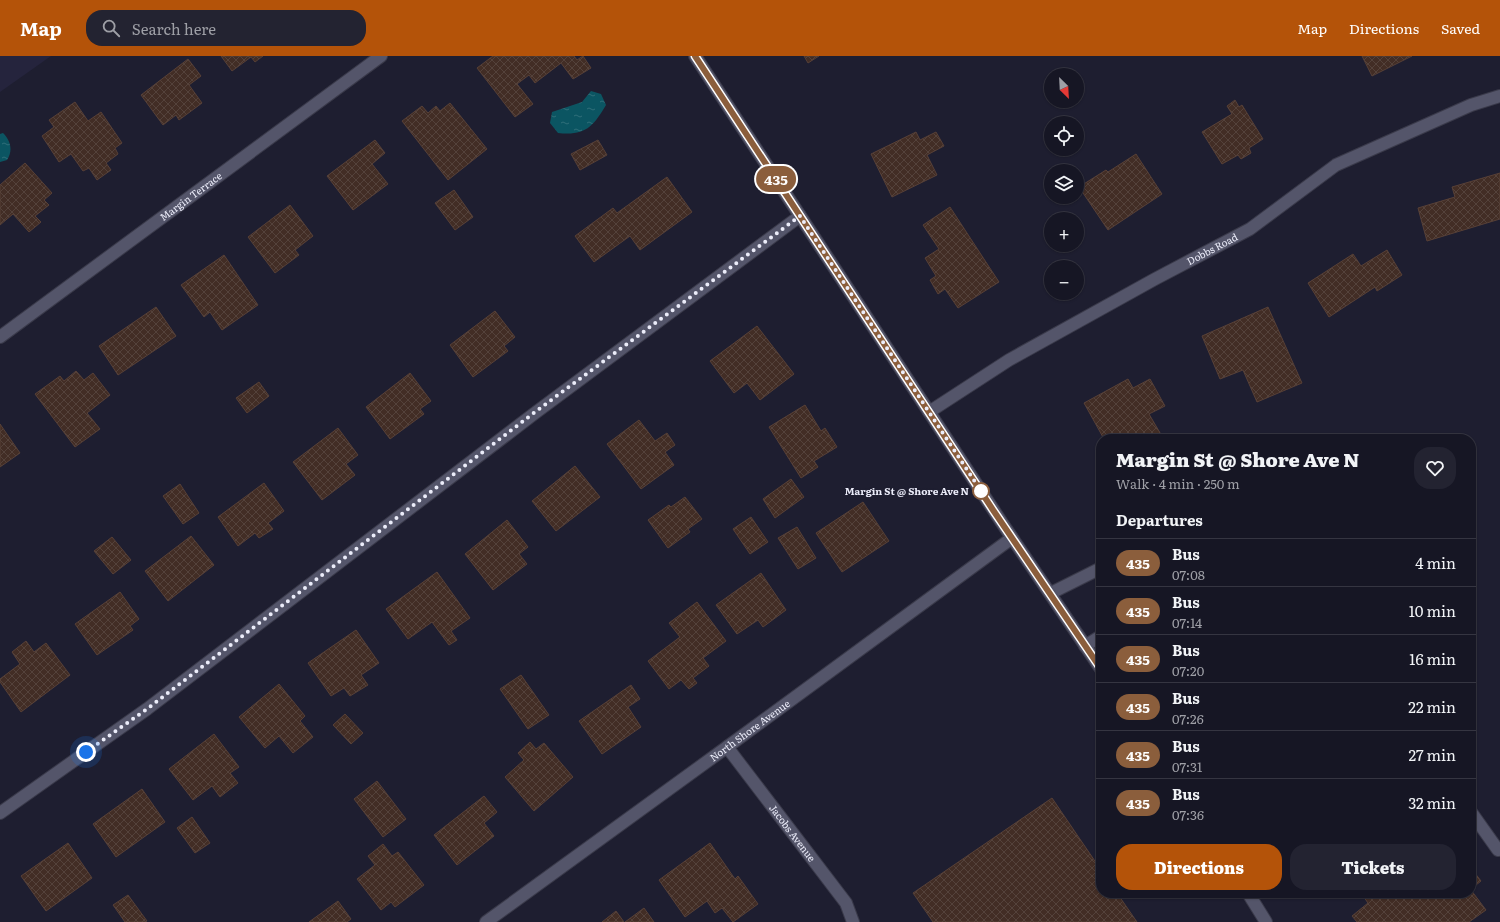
<!DOCTYPE html>
<meta charset="utf-8">
<style>
:root{--surface:#161624;--page:#232331;--text:#f1f3f6;--muted:#9e9fa6;--line:#353541;--accent:#b45309}
body{margin:0;font-family:Literata,serif;background:var(--page);color:var(--text);height:100vh;display:flex;flex-direction:column;font-size:15px;white-space:nowrap}
*{box-sizing:border-box;margin:0}
p{font-size:13px;color:var(--muted)}
.icon{flex:none;width:22px;height:22px;fill:none;stroke:currentColor;stroke-width:2;stroke-linecap:round;stroke-linejoin:round}
.map{position:relative;flex:1;overflow:hidden}
.details{position:absolute;left:1096px;top:378px;width:380px;height:464px;display:flex;flex-direction:column;background:var(--surface);border-radius:16px;box-shadow:0 1px 3px #0004,0 0 0 1px var(--line)}
.details>*{flex:none}
.badge{padding:0 8px;border-radius:13px;font-size:14px;line-height:26px}
.needle{width:26px;rotate:156deg}
.controls{position:absolute;left:1044px;top:12px;display:grid;gap:8px}
.controls a{display:grid;place-items:center;width:40px;height:40px;border-radius:50%;background:var(--surface);box-shadow:0 1px 3px #0004,0 0 0 1px var(--line);font-size:20px}
.you{position:absolute;width:20px;height:20px;margin:-10px;border:3px solid #fff;border-radius:50%;background:#1a73e8;box-shadow:0 0 0 6px #1a73e833}
.map>.badge{position:absolute;translate:-50% -50%;box-shadow:0 0 0 2px #fff}
h2{padding:0 20px;font-size:15px;line-height:36px}
.round{display:grid;place-items:center;flex:none;width:42px;height:42px;border-radius:16px;background:var(--page)}
.headline{display:flex;align-items:center;justify-content:space-between;height:68px;padding:0 20px}
h1{font-size:19px;font-weight:800;line-height:30px}
.primary-button{display:flex;gap:8px;margin-top:auto;padding:8px 20px}
.primary-button a{flex:1;height:46px;border-radius:16px;background:var(--accent);color:#fff;font-size:16px;font-weight:800;line-height:46px;text-align:center}
.primary-button a+a{background:var(--page);color:var(--text)}
ul{padding:0;list-style:none}
li{display:flex;align-items:center;gap:12px;height:48px;padding:0 20px;border-top:1px solid var(--line)}
li div{flex:1}
li b{display:block;font-size:15px}
li em{font-style:normal}
li .badge{min-width:44px;font-weight:700;text-align:center}
header{display:flex;align-items:center;gap:24px;box-sizing:border-box;height:56px;padding:0 20px;background:var(--accent);color:#fff}
header strong{font-size:19px}
nav{display:flex;gap:22px;margin-inline-start:auto;font-size:14px}
.search{width:280px;height:36px;background:var(--page);display:flex;align-items:center;gap:10px;box-sizing:border-box;padding:0 14px;border-radius:16px;color:var(--muted);font-size:15px}
.map>svg:first-child{display:block}
</style>
<header>
<strong>Map</strong>
<div class="search"><svg class="icon" aria-label="search" viewBox="0 0 24 24"><circle cx="10" cy="10" r="6"/><path d="M15 15l6 6"/></svg>Search here</div>
<nav><a>Map</a><a>Directions</a><a>Saved</a></nav>
</header>
<div class="map">
<svg width="1500" height="866" viewBox="0 0 1500 866">
<defs>
<pattern id="water-ripples" width="26" height="14" patternUnits="userSpaceOnUse"><rect width="26" height="14" fill="#0b5562"/><path d="M2 4q2-2 4 0t4 0M15 11q2-2 4 0t4 0" fill="none" stroke="#2f6e79"/></pattern>
<pattern id="building-cross-hatch" width="8" height="8" patternUnits="userSpaceOnUse"><rect width="8" height="8" fill="#422d25"/><path d="M0 0l8 8M0 8l8-8" fill="none" stroke="#54423b"/></pattern>
</defs>
<rect width="100%" height="100%" fill="#1e1e30"/>
<!-- built -->
<path fill="#25243d" d="M0,0H51L0,36Z"/>
<!-- water -->
<path fill="url(#water-ripples)" d="M591,35L601,38L606,49C593,71 585,80 558,77L550,67L552,56L582,46Z
M3,77C11,85 13,95 7,104L0,106V78Z"/>
<!-- building -->
<path fill="url(#building-cross-hatch)" stroke="#574037" d="M221,0H263L255,6L251,1L232,15Z
M493,0H574L577,4L583,0L591,12L573,23L561,7L535,27L529,19L517,28L533,48L515,61L477,12Z
M804,0H819L808,7Z
M1362,0H1412L1372,20Z
M188,3L201,20L189,29L202,47L179,64L176,59L163,69L141,39Z
M1235,44L1239,51L1242,49L1263,83L1249,92L1251,97L1241,103L1238,99L1222,108L1202,76L1232,58L1227,50Z
M75,46L88,65L101,56L122,87L115,92L118,98L106,107L111,114L97,124L89,112L83,115L71,98L59,106L42,80L54,71L49,64Z
M450,47L487,93L448,124L402,65L422,50L428,57L436,50L440,55Z
M916,76L920,84L936,76L944,90L927,99L937,119L892,141L871,98Z
M375,84L385,97L372,108L388,128L353,154L327,120Z
M598,84L607,99L580,114L571,98Z
M1136,98L1162,138L1108,174L1079,131L1106,114L1108,116Z
M25,107L52,137L44,144L49,149L35,160L41,166L29,176L13,158L0,169V129Z
M1500,117V163L1427,185L1418,152L1455,141L1452,131Z
M667,121L692,156L640,194L630,180L594,206L575,180L613,152L617,157Z
M454,134L473,161L455,174L435,147Z
M290,149L313,180L295,194L299,199L275,217L248,181Z
M950,151L999,226L958,252L945,233L938,238L930,224L936,220L925,202L939,193L923,169Z
M1387,194L1402,219L1377,235L1375,231L1329,261L1308,227L1353,198L1361,210Z
M224,199L258,249L222,274L210,256L204,261L181,229Z
M156,251L176,280L118,319L99,290Z
M1268,251L1302,327L1257,346L1243,314L1220,323L1202,280Z
M495,255L515,281L504,290L508,295L473,321L450,289Z
M757,270L794,318L760,344L747,327L734,337L710,305Z
M76,315L84,324L93,317L110,339L87,357L100,373L75,391L35,338L60,320L64,325Z
M410,317L431,345L420,353L424,358L390,383L366,351Z
M1128,323L1133,332L1150,323L1165,350L1149,358L1163,382L1104,383L1084,347Z
M259,326L269,340L247,357L236,342Z
M805,349L821,375L825,372L837,391L814,405L818,411L801,422L769,371Z
M639,364L655,385L667,377L675,389L665,396L674,409L641,433L607,388Z
M0,368L20,397L0,411Z
M338,372L358,399L346,408L355,419L322,444L293,406Z
M575,410L600,441L556,475L532,445Z
M791,423L804,441L775,462L763,443Z
M264,427L284,455L268,467L273,473L259,482L255,477L238,490L218,461Z
M180,428L199,457L183,468L163,440Z
M685,441L702,463L688,473L690,476L668,492L648,464L669,449L671,451Z
M863,446L889,485L842,516L816,477Z
M751,461L768,486L750,498L733,473Z
M507,464L528,491L519,498L527,508L493,534L465,498Z
M797,471L816,502L798,513L778,482Z
M191,480L214,509L168,545L145,515Z
M112,481L131,504L113,518L94,495Z
M437,516L470,562L451,575L457,584L449,589L432,566L408,583L386,553Z
M761,517L786,554L763,571L758,564L737,578L716,549Z
M120,536L139,563L130,570L133,574L97,599L75,568Z
M697,546L726,585L703,602L709,610L693,622L697,627L689,633L681,624L669,633L648,605L680,581L669,567Z
M356,574L379,607L361,619L368,629L350,640L344,632L331,640L308,607Z
M26,585L34,596L46,587L70,619L21,656L0,626V623L20,608L12,596Z
M521,619L549,659L528,673L500,633Z
M279,628L305,660L300,665L313,681L293,697L279,680L265,692L239,661Z
M631,629L640,643L628,651L641,671L602,698L579,665Z
M345,658L363,677L351,688L333,669Z
M214,678L239,711L230,717L238,727L220,741L212,730L193,744L169,713Z
M530,686L536,693L544,687L573,721L534,755L505,721L524,704L518,697Z
M377,725L406,763L383,781L354,743Z
M142,733L165,766L116,801L93,768Z
M484,740L497,756L484,767L494,780L457,809L434,779Z
M1052,742L1101,814V837H1117L1137,866H933L913,837Z
M192,761L210,787L195,797L177,772Z
M68,787L92,822L46,855L21,820Z
M710,787L735,823L738,820L758,848L733,866L722,852L715,857L707,845L685,861L659,824Z
M383,788L392,800L398,796L424,829L395,851L391,846L381,854L357,823L375,809L368,800Z
M1471,812L1481,825L1471,833Z
M1471,834L1486,854L1469,866H1357L1352,860L1368,847L1361,837H1471Z
M128,839L147,865L145,866H125L113,849Z
M338,845L351,863L347,866H309Z
M644,852L654,866H625Z
M616,855L624,866H602Z"/>
<g fill="none" stroke-linecap="round" stroke-linejoin="round">
<!-- lane casing -->
<g stroke="#3a3a4a" stroke-width="14">
<path id="lane" d="M1051,537L1101,512
M1085,590L1101,580
M1471,756L1498,794"/>
</g>
<!-- street casing -->
<g stroke="#3a3a4a" stroke-width="14">
<g id="street">
<path id="s1" d="M0,281L381,0"/>
<path id="s2" d="M929,356L1009,304L1155,223L1250,173L1336,109L1471,49L1500,40"/>
<path id="s3" d="M727,691L846,847L853,866"/>
<path d="M0,757L147,653L535,357L800,160"/>
<path id="s4" d="M486,866L727,691L1012,482"/>
</g>
</g>
<!-- secondary casing -->
<g stroke="#3a3a4a" stroke-width="14">
<path id="secondary" d="M695,0L1002,467L1101,613
M1248,837L1266,866"/>
</g>
<!-- lane -->
<use href="#lane" stroke="#54556a" stroke-width="12"/>
<!-- street -->
<use href="#street" stroke="#54556a" stroke-width="12"/>
<!-- secondary -->
<use href="#secondary" stroke="#54556a" stroke-width="12"/>
</g>
<g fill="none" stroke-linecap="round" stroke-linejoin="round">
<!-- line casing -->
<g stroke="#fff" stroke-width="9">
<path id="line" d="M695,0L993,454L1101,613"/>
</g>
<!-- line -->
<use href="#line" stroke="#8b5e3c" stroke-width="6"/>
<!-- walk -->
<path stroke="#ecedfa" stroke-width="4" stroke-dasharray="0 7.2" d="M86,696L147,653L535,356L800,160L985,441L981,435"/>
</g>
<!-- markers -->
<circle fill="#fff" stroke="#8b5e3c" stroke-width="2" cx="981" cy="435" r="8"/>
<g text-anchor="middle" stroke-width="3.5" stroke-linejoin="round" paint-order="stroke">
<!-- street labels -->
<g font-size="10" fill="#ecedfa" stroke="#1e1e30">
<text dy="4" stroke="none"><textPath href="#s1" startOffset="237">Margin Terrace</textPath></text>
<text dy="4" stroke="none"><textPath href="#s2" startOffset="327">Dobbs Road</textPath></text>
<text dy="4" stroke="none"><textPath href="#s4" startOffset="326">North Shore Avenue</textPath></text>
<text dy="4" stroke="none"><textPath href="#s3" startOffset="108">Jacobs Avenue</textPath></text>
</g>
<!-- stop labels -->
<g font-size="10" font-weight="bold" fill="#ecedfa" stroke="#1e1e30" text-anchor="end">
<text x="969" y="439">Margin St @ Shore Ave N</text>
</g>
</g>
</svg>
<div class="controls">
<a><svg class="needle" viewBox="-14 -14 28 28"><path d="M0-13l5 13h-10z" fill="#e53935"/><path d="M0 13l5-13h-10z" fill="#9e9fa6"/></svg></a>
<a><svg class="icon" aria-label="locate" viewBox="0 0 24 24"><circle cx="12" cy="12" r="6"/><path d="M12 2v4M12 18v4M2 12h4M18 12h4"/></svg></a>
<a><svg class="icon" aria-label="layers" viewBox="0 0 24 24"><path d="M12 4l9 5-9 5-9-5zM3 14l9 5 9-5"/></svg></a>
<a>+</a>
<a>−</a>
</div>
<div class="you" style="left:86px;top:696px"></div>
<b class="badge" style="left:776px;top:123px;background:#8b5e3c;color:#fff">435</b>
<section class="details">
<div class="headline"><div><h1>Margin St @ Shore Ave N</h1><p>Walk · 4 min · 250 m</p></div><a class="round"><svg class="icon" aria-label="heart" viewBox="0 0 24 24"><path d="M12 20l-8-8c-3-5 5-10 8-4 3-6 11-1 8 4z"/></svg></a></div>
<h2>Departures</h2>
<ul>
<li><span class="badge" style="background:#8b5e3c;color:#fff">435</span><div><b>Bus</b><p>07:08</p></div><em>4 min</em></li>
<li><span class="badge" style="background:#8b5e3c;color:#fff">435</span><div><b>Bus</b><p>07:14</p></div><em>10 min</em></li>
<li><span class="badge" style="background:#8b5e3c;color:#fff">435</span><div><b>Bus</b><p>07:20</p></div><em>16 min</em></li>
<li><span class="badge" style="background:#8b5e3c;color:#fff">435</span><div><b>Bus</b><p>07:26</p></div><em>22 min</em></li>
<li><span class="badge" style="background:#8b5e3c;color:#fff">435</span><div><b>Bus</b><p>07:31</p></div><em>27 min</em></li>
<li><span class="badge" style="background:#8b5e3c;color:#fff">435</span><div><b>Bus</b><p>07:36</p></div><em>32 min</em></li>
</ul>
<div class="primary-button"><a>Directions</a><a>Tickets</a></div>
</section>
</div>
